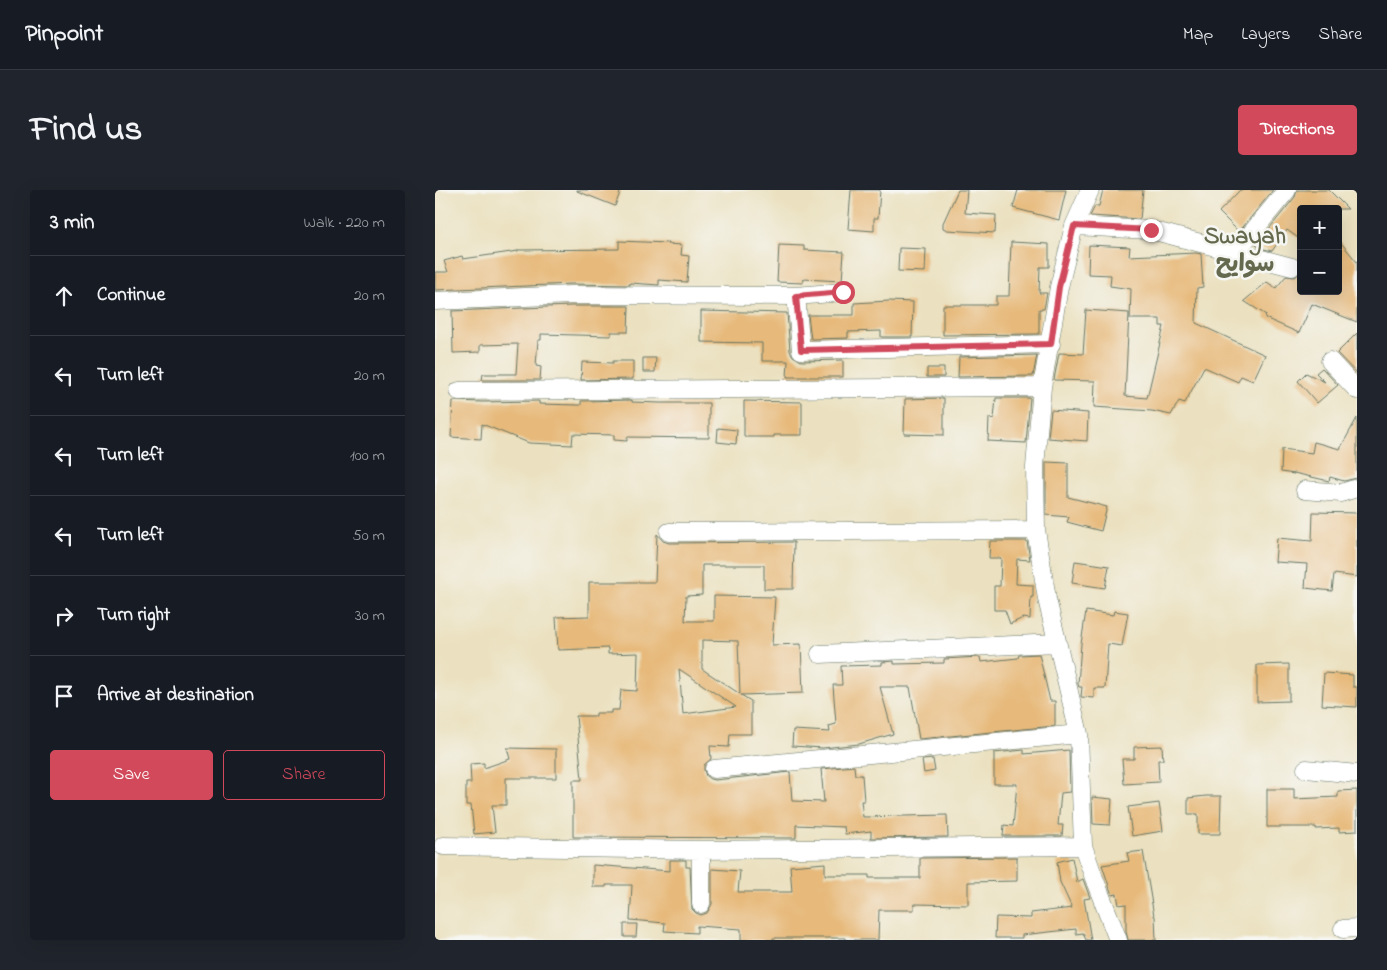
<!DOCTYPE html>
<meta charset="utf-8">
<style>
body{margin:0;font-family:"Indie Flower","Playpen Sans Arabic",sans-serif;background:#20242c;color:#f1f3f6}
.controls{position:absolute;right:15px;top:15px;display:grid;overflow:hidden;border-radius:5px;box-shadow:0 5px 20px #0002}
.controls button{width:45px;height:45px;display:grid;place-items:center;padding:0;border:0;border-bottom:1px solid #363941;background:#171b24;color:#f1f3f6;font:25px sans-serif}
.stop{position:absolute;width:15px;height:15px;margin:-11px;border:4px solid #d1495b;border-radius:50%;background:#fff}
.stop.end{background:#d1495b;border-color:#fff;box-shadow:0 1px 5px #0008}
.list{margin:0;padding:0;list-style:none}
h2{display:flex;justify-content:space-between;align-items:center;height:65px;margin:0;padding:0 20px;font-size:21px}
h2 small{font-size:16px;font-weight:400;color:#9ea1a6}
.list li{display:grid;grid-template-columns:32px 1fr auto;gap:15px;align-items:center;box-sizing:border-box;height:80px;padding:0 20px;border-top:1px solid #363941}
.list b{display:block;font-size:19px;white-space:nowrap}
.list em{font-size:16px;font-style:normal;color:#9ea1a6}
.actions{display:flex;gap:10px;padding:15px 20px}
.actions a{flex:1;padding:11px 0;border:1px solid #d1495b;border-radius:5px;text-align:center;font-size:18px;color:#d1495b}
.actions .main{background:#d1495b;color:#fff}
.icon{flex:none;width:28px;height:28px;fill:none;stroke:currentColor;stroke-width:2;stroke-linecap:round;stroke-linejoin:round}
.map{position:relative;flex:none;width:922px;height:750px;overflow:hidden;border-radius:5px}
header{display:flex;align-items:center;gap:30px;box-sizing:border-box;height:70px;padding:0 25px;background:#171b24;border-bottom:1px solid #363941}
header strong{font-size:24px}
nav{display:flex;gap:28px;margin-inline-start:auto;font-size:18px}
.intro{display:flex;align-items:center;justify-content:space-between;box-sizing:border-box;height:120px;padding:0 30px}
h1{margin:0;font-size:35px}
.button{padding:12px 22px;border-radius:5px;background:#d1495b;color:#fff;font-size:18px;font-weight:700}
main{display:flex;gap:30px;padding:0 30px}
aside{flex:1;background:#171b24;border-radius:5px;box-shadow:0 5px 20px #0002}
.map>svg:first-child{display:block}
</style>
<header>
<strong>Pinpoint</strong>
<nav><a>Map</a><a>Layers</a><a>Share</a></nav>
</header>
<div class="intro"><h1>Find us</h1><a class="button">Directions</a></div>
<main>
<aside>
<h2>3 min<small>Walk · 220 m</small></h2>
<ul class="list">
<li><svg class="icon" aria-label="ahead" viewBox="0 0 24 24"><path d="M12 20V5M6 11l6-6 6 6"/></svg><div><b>Continue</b></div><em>20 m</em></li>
<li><svg class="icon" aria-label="left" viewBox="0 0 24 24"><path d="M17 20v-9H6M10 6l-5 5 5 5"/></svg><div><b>Turn left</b></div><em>20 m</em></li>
<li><svg class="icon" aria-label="left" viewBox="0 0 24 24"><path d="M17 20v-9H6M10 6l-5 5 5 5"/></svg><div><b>Turn left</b></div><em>100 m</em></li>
<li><svg class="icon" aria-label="left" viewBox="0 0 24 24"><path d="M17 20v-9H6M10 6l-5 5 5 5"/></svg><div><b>Turn left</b></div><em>50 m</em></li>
<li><svg class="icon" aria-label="right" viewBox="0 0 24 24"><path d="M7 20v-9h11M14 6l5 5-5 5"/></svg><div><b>Turn right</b></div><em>30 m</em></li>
<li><svg class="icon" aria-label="arrive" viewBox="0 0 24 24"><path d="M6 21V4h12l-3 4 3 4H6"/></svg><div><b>Arrive at destination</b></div></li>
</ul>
<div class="actions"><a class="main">Save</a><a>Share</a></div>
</aside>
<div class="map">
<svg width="922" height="750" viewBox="0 0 922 750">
<rect width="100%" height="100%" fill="#f6f6f2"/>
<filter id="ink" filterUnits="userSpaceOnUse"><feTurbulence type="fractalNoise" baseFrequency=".02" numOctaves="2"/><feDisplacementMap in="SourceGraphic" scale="10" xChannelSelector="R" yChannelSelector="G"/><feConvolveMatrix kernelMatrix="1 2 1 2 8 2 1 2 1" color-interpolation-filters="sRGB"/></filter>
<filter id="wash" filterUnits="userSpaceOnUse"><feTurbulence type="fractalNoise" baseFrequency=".0096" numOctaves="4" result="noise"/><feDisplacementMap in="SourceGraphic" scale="20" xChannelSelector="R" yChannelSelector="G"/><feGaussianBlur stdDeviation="1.12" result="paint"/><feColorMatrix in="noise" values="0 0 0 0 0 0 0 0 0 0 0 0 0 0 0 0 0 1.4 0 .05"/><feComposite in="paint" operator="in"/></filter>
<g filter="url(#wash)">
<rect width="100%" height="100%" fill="#ebe1c0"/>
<g id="blocks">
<path fill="#e7ba7b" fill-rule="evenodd" d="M 142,0 L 186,0 L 180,16 L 142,1 Z
M 416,0 L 445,0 L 443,28 L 439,28 L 439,41 L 413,39 Z
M 523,0 L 532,0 L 530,23 L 561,25 L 560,43 L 512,40 L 508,38 L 508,33 Z
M 583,0 L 631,0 L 624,30 L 578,18 Z
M 668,0 L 708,0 L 705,29 L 655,26 L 660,16 L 664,16 Z
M 805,0 L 838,0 L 804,42 L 784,22 Z
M 862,0 L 894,0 L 913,19 L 866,19 L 866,50 L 852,40 L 837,61 L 825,58 L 821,55 L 860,7 Z
M 903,49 L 922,72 L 922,132 L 877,114 L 864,143 L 830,128 L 831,125 L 809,111 L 832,92 L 841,98 L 851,86 L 860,87 L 866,82 L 866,101 L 903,101 Z
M 184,51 L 233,53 L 232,54 L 247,55 L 246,65 L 254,66 L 252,92 L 224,90 L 224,95 L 195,93 L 195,95 L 136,94 L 0,100 L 0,82 L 13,82 L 9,71 L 27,66 L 28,69 L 83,61 L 83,60 L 184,59 Z
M 576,52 L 614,54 L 614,77 L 605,77 L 604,103 L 612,103 L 609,119 L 604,119 L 604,144 L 508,145 L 508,115 L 561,115 L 561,106 L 574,106 Z
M 344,55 L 369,56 L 369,60 L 409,62 L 407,91 L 368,89 L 368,93 L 342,92 Z
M 654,55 L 695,57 L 694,66 L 761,63 L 766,64 L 768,97 L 762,98 L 761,133 L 830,165 L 818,191 L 806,186 L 803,192 L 769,177 L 750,213 L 744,211 L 736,225 L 717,221 L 659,217 L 660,191 L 619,190 L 624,163 L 648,164 L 651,120 L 694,123 L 690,206 L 712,208 L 729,136 L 725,136 L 725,129 L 695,129 L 696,99 L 675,96 L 676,85 L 653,84 Z
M 464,58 L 491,59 L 490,82 L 463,81 Z
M 454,111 L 478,112 L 477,147 L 446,147 L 446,141 L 413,142 L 413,148 L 376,149 L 373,125 L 419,125 L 419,113 Z
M 136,116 L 194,116 L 193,142 L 176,142 L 176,146 L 106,144 L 106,150 L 103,150 L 101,176 L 106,177 L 105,190 L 47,190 L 48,184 L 81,184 L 83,154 L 45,155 L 45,162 L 18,163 L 17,121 Z
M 266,121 L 352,123 L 355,161 L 358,166 L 366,171 L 408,170 L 408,187 L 352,187 L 353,171 L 327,171 L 327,153 L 266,152 Z
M 922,143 L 922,184 L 902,163 Z
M 602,165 L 598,186 L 523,187 L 524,167 Z
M 208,168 L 221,168 L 220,182 L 208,182 Z
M 178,171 L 198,171 L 198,189 L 146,190 L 147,172 L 178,173 Z
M 492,178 L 509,178 L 509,187 L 492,187 Z
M 887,178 L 903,195 L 882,213 L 863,191 L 871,183 L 890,192 L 881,183 Z
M 509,208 L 509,245 L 469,244 L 470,209 Z
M 561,208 L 595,208 L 591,253 L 553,251 L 554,228 L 559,229 Z
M 197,210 L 197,212 L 225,213 L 274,213 L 274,248 L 192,247 L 192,251 L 179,250 L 179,245 L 138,244 L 137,255 L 94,253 L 47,234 L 46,249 L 16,247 L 18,211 L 47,212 L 104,211 L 104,214 L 143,215 L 146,215 L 146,211 Z
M 309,211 L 367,212 L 367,245 L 339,245 L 339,247 L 309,247 Z
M 616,220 L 653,223 L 652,251 L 613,248 Z
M 922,228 L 922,288 L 909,291 L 895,287 L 894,291 L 859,283 L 859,284 L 846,282 L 847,259 L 877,263 L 879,252 L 905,259 Z
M 283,238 L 302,240 L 301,254 L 282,252 Z
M 611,272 L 633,273 L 633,307 L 672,317 L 666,341 L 632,332 L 634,327 L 611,325 Z
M 878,322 L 922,323 L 922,387 L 899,384 L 897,401 L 870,398 L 872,374 L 840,372 L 842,348 L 877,351 Z
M 222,344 L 228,351 L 234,353 L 359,352 L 358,399 L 329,399 L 329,375 L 267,375 L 267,405 L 251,406 L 250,431 L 279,431 L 279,406 L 340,407 L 337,455 L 366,454 L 368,503 L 306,505 L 316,511 L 316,544 L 295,544 L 294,557 L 275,556 L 276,569 L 269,575 L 269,580 L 271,586 L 275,589 L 280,590 L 355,582 L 357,611 L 389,612 L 386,579 L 419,576 L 420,585 L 427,585 L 429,611 L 426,611 L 428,627 L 512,625 L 513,647 L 436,648 L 436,641 L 410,644 L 409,637 L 361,635 L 361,648 L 138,647 L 138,590 L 147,590 L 141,526 L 161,526 L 161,523 L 176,523 L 176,520 L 184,520 L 186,500 L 202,501 L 203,463 L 173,464 L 173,458 L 123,460 L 121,427 L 154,426 L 154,392 L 220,392 ZM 267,450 L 303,451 L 305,504 L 267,479 ZM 244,479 L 301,517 L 248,524 Z
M 555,351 L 592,351 L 595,370 L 582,369 L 581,394 L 598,395 L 598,407 L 596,407 L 595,429 L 588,428 L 575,434 L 570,420 L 559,420 L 559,396 L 565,396 L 566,368 L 554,368 Z
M 640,371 L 674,376 L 670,398 L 637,393 Z
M 651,421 L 678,425 L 679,421 L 693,423 L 687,456 L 673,454 L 670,498 L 659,498 L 659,508 L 646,507 L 647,497 L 644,497 L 643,494 L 646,454 Z
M 604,464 L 615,511 L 620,511 L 620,536 L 484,549 L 475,497 L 445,497 L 458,544 L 424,554 L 388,558 L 357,556 L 358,540 L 395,542 L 394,536 L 401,534 L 398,495 L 407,495 L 406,476 L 447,475 L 447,472 L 459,471 L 459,474 L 509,473 L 509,469 L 545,467 L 546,472 L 583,468 L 584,465 Z
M 854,474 L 854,511 L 822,512 L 822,475 Z
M 889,483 L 918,485 L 918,497 L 922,497 L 922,517 L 887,515 Z
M 727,556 L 728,570 L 723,570 L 724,592 L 689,594 L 687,569 L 699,569 L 699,557 Z
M 72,558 L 121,559 L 121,588 L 71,588 L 71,615 L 57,615 L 60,642 L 39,644 L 36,615 L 31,615 L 31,593 L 36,593 L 35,574 L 49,573 L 49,578 L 75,569 Z
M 589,560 L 589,564 L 634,560 L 635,602 L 626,603 L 623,635 L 628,635 L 627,646 L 568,646 L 569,635 L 578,636 L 582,594 L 559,594 L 559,563 Z
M 498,569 L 500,581 L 489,583 L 487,570 Z
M 832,599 L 859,599 L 859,609 L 903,607 L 903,601 L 922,600 L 922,641 L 904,642 L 904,638 L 881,639 L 881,637 L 832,637 Z
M 771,606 L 786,606 L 785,644 L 763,644 L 763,624 L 753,624 L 753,608 Z
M 657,607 L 677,609 L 675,635 L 658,634 Z
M 724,613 L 728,641 L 697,646 L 693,617 Z
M 708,661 L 719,726 L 720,726 L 721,750 L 693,750 L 691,741 L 691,714 L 684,715 L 682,704 L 677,705 L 667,675 L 694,671 L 692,663 Z
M 582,667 L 582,691 L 533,692 L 533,715 L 479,714 L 479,720 L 444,720 L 443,750 L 411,750 L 411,748 L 338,748 L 338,750 L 306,750 L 306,739 L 262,736 L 262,743 L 229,741 L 230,733 L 195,730 L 197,695 L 171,695 L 171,697 L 158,697 L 158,675 L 235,681 L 235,670 L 251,670 L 251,677 L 255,677 L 257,719 L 261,723 L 266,725 L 272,723 L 277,714 L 277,679 L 305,681 L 303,702 L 357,702 L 355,676 L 390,673 L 390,685 L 434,685 L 434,688 L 485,688 L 485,668 Z
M 637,668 L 642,692 L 648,689 L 655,708 L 649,709 L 656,750 L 651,750 L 648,743 L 641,744 L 641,739 L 587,745 L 587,748 L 560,748 L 561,727 L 596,728 L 596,723 L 637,718 L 625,692 L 622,672 Z
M 189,734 L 202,734 L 201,747 L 189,747 Z"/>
</g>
</g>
<g filter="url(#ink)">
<use href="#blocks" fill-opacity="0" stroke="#667665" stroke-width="1"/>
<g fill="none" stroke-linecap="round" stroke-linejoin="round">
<defs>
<path id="minor" d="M 655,0 L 639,36 L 624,97 L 607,197 L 600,277 L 601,340 L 612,409 L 644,544 L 648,656 L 659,688 L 683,750
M 639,36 L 716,40 L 857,77
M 800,63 L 852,0
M 361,106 L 366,160 L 616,154
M 0,111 L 136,105 L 361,106 L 408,102
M 895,171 L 922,200
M 24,201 L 607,197
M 870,300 L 906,303 L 922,298
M 234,342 L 601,340
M 385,464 L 621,453
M 279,579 L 644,544
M 871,579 L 922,584
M 8,656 L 266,660 L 648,656
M 266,714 L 266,660
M 908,739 L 922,738"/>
</defs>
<use href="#minor" stroke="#667665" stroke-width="19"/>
<use href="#minor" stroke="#fff" stroke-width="18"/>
</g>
</g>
<g fill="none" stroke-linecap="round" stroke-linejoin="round" filter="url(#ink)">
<path stroke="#d1495b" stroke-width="6" d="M 408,102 L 361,106 L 366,160 L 616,154 L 624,97 L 639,36 L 716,40"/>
</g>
<g text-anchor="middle" stroke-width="5" stroke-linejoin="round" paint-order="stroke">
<g font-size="24" font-weight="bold" fill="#65694d" stroke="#f6f6f2">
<text x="810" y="53">Swayah<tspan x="810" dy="28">سوايح</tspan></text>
</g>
</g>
</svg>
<div class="controls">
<button>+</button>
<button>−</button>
</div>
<div class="stop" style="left:408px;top:102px"></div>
<div class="stop end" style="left:716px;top:40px"></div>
</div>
</main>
